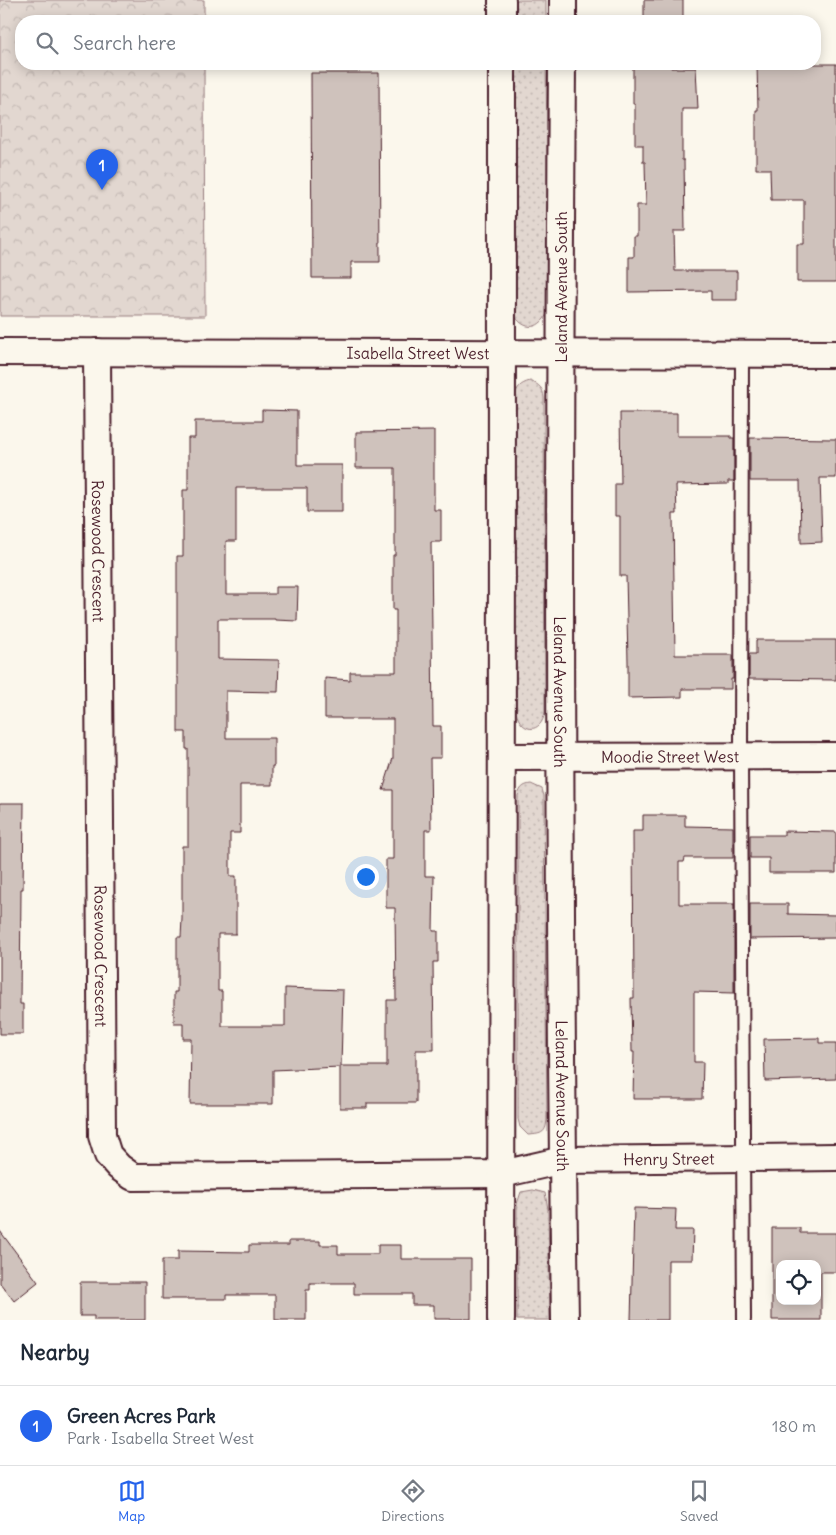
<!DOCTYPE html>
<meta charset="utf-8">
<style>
body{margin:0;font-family:Delius,sans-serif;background:#f2f2f3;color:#1f2937}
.controls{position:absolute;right:15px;bottom:15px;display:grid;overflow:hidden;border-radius:10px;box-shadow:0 2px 12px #0003}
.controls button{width:45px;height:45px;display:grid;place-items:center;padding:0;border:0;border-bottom:1px solid #e0e1e3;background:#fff;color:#1f2937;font:25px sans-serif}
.you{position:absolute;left:365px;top:876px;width:18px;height:18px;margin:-12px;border:4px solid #fff;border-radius:50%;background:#1a73e8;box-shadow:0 0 0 8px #1a73e833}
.badge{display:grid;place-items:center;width:32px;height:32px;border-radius:50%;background:#2563eb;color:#fff;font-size:16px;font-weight:700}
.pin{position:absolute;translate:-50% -41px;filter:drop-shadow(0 1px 2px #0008)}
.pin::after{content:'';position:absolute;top:26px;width:18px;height:15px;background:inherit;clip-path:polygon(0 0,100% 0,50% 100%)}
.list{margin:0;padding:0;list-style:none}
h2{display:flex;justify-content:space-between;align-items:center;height:65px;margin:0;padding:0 20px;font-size:21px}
h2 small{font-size:16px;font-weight:400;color:#747a83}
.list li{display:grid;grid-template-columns:32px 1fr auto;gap:15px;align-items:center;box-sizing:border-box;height:80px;padding:0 20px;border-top:1px solid #e0e1e3}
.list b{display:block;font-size:19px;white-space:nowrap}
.list p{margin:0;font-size:16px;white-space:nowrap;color:#747a83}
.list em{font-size:16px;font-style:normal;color:#747a83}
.icon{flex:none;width:28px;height:28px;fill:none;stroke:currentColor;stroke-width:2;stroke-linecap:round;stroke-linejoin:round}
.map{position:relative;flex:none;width:836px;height:1320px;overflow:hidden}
.search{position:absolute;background:#fff;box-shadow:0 2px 12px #0003;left:15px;right:15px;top:15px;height:55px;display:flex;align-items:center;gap:12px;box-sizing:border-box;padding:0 18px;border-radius:20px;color:#747a83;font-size:19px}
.sheet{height:145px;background:#fff}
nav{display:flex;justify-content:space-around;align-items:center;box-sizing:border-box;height:70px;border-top:1px solid #e0e1e3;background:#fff;font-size:14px;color:#747a83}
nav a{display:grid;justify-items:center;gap:2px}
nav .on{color:#2563eb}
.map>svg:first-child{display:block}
</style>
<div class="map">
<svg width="836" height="1320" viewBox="0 0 836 1320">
<defs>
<pattern id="grass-dots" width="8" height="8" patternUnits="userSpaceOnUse" patternTransform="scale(1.25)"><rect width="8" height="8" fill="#e2d7d0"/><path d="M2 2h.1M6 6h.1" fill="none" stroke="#c3b8b3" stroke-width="1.8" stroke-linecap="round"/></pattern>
<pattern id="forest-crowns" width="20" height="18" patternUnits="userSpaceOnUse" patternTransform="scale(1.25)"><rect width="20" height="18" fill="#e2d7d0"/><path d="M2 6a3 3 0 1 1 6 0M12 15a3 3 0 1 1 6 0" fill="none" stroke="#c3b8b3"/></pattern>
</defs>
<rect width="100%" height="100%" fill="#fbf7ec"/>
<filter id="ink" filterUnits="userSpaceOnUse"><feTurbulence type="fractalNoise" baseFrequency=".02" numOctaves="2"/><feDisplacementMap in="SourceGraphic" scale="10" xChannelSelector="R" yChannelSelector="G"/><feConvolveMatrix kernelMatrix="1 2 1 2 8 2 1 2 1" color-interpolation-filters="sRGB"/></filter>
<g filter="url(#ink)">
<path fill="url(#grass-dots)" stroke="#967b7e" d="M 515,0 L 546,0 L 546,21 L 515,21 Z
M 514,64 L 546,64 L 549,309 C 542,330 524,333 513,313 Z
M 530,381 C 540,385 543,388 544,398 L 545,712 C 541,735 521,733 516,712 L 515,397 C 517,387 520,384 530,381 Z
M 531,784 L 542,789 L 544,796 L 547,1118 C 546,1133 543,1134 528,1135 L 520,1127 L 518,1119 L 518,796 C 520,788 523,785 531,784 Z
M 533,1190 L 545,1193 L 548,1209 L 550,1320 L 517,1320 L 517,1204 L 521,1192 Z"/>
<path fill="url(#forest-crowns)" stroke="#967b7e" d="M 0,0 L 204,0 L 204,21 L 21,21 L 21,64 L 204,64 L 205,316 L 0,316 Z"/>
<path fill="#cfc2bc" stroke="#4a1f2b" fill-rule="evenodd" d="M 644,0 L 683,0 L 683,21 L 644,21 Z
M 633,64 L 671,64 L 671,68 L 696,68 L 698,109 L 682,109 L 682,160 L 684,160 L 685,231 L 674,231 L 675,271 L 737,271 L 737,300 L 711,300 L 711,291 L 629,292 L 629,257 L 634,257 L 634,236 L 637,236 L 637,205 L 646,205 L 645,162 L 643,162 L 643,145 L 635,145 L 635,104 L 633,104 Z
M 757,64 L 836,64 L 836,282 L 797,282 L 797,244 L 804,244 L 804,200 L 771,200 L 770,169 L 756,169 L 756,110 L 758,110 Z
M 311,73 L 379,73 L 380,262 L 351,262 L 351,278 L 312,278 Z
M 262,410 L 297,411 L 297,465 L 342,465 L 342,512 L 307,512 L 307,488 L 236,488 L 236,541 L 226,541 L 226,594 L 275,594 L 275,587 L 298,587 L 297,621 L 275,620 L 275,619 L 218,619 L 218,659 L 279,660 L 278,692 L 226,691 L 226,738 L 274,738 L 274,766 L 272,766 L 272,785 L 240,785 L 240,833 L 230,833 L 230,876 L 236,876 L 236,934 L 218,934 L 218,991 L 222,991 L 222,1026 L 285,1026 L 285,988 L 343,990 L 341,1066 L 387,1066 L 387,1000 L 396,1000 L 395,908 L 386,908 L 386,859 L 393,859 L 393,790 L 383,790 L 393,758 L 393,719 L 341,719 L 341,718 L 325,718 L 325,678 L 350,680 L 350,672 L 396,672 L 396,610 L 393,610 L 393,555 L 395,555 L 395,468 L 356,468 L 356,432 L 434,431 L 434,510 L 441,510 L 441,542 L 431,542 L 433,726 L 441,726 L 441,758 L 430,758 L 431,830 L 425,830 L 425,876 L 434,876 L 433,931 L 438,931 L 438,962 L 433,962 L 434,1050 L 416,1050 L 416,1103 L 367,1103 L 367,1108 L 340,1108 L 340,1067 L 273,1070 L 273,1104 L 190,1104 L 191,1039 L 183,1039 L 183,1023 L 174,1023 L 174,992 L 177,992 L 177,937 L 181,937 L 182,919 L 182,846 L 188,846 L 188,749 L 186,749 L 186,732 L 178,732 L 178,677 L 177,677 L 177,556 L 183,556 L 183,490 L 188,490 L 188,438 L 195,438 L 195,421 L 262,421 Z
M 620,413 L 677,413 L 677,436 L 731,436 L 731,438 L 734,438 L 734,481 L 728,481 L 728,484 L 676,485 L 677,514 L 673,514 L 675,655 L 733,655 L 733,679 L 731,679 L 731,689 L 682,689 L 682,697 L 628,698 L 628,661 L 626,576 L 620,576 L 620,516 L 615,516 L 615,484 L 621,484 Z
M 750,438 L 836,439 L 836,478 L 820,478 L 822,542 L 801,543 L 800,481 L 750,481 Z
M 756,640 L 836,640 L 836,680 L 749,679 L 749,654 L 756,654 Z
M 0,803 L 24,803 L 23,889 L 21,889 L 20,1004 L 23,1004 L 23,1034 L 0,1034 Z
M 643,815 L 685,815 L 685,826 L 733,827 L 733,858 L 685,858 L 684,862 L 679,862 L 679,904 L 734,904 L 734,993 L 694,992 L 694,1062 L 703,1062 L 702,1099 L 633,1099 L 634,1052 L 632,1052 L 631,998 L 634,998 L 633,831 L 643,831 Z
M 784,831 L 836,832 L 836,873 L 769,873 L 769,858 L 750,858 L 750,835 L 784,835 Z
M 750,904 L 788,904 L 788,914 L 836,915 L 836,938 L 750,939 Z
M 819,1038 L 819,1043 L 836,1043 L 836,1079 L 765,1081 L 764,1039 Z
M 634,1208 L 676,1209 L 675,1230 L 693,1230 L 692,1260 L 668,1260 L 668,1320 L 631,1320 Z
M 772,1228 L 800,1228 L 800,1233 L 836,1233 L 836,1272 L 821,1272 L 821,1320 L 772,1320 ZM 780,1264 L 817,1264 L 817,1301 L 780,1301 Z
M 0,1231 L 38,1282 L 14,1301 L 0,1283 Z
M 289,1241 L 320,1241 L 320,1245 L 338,1245 L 338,1254 L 378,1254 L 378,1245 L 401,1245 L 401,1259 L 471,1259 L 471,1319 L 434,1319 L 434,1305 L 412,1305 L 412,1294 L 354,1294 L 354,1283 L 310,1283 L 310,1290 L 306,1290 L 306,1320 L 275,1320 L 275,1295 L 226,1295 L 226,1299 L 162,1299 L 162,1260 L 178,1260 L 178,1251 L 249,1252 L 249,1245 L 289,1245 Z
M 80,1282 L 145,1282 L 145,1320 L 94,1320 L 94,1316 L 80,1316 Z"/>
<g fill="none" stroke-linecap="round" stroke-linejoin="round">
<defs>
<path id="lane" d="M 742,354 L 741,757 L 744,1320"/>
<g id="street">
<path d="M 502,21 L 502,0"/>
<path d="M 563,21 L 563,0"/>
<path id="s1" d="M 562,64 C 559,482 559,901 565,1320"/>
<path id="s2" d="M 0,352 L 836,354"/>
<path id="s3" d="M 97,352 L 102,1136 L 108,1155 L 119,1167 L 133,1177 L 502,1174 L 563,1160 L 836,1157"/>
<path id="s4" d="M 502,757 L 836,756"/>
<path d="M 501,1320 C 504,901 500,483 502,64"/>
</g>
</defs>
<use href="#lane" stroke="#4a1f2b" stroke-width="16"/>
<use href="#street" stroke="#4a1f2b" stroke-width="30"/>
<use href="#lane" stroke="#fbf7ec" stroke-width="12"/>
<use href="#street" stroke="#fbf7ec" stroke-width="26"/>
</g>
</g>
<g text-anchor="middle" stroke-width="4" stroke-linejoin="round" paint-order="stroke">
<g font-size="16" fill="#4a1f2b" stroke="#fbf7ec">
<text transform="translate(561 287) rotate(-90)" y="6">Leland Avenue South</text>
<text dy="6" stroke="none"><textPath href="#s2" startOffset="418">Isabella Street West</textPath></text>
<text dy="6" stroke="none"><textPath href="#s3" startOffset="199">Rosewood Crescent</textPath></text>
<text dy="6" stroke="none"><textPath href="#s1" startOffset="628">Leland Avenue South</textPath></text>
<text dy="6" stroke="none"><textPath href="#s4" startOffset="168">Moodie Street West</textPath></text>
<text dy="6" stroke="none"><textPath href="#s3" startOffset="604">Rosewood Crescent</textPath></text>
<text dy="6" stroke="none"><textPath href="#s1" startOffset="1032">Leland Avenue South</textPath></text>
<text dy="6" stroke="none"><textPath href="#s3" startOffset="1375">Henry Street</textPath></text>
</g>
</g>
</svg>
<div class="controls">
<button><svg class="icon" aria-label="locate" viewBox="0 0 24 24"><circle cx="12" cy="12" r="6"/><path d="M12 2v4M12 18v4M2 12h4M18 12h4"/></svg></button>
</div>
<div class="you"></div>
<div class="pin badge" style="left:102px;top:190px">1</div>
<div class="search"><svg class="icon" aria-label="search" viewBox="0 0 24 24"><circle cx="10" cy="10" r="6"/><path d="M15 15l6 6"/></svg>Search here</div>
</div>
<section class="sheet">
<h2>Nearby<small></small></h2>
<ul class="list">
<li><span class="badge">1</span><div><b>Green Acres Park</b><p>Park · Isabella Street West</p></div><em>180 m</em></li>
</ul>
</section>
<nav>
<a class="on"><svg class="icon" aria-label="map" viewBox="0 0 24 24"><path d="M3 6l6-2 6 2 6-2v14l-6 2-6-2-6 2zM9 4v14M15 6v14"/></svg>Map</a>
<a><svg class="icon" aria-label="directions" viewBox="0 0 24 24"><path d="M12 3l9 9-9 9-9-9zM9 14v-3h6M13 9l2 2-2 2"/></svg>Directions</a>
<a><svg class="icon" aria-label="saved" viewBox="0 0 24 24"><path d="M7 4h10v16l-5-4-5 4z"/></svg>Saved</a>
</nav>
